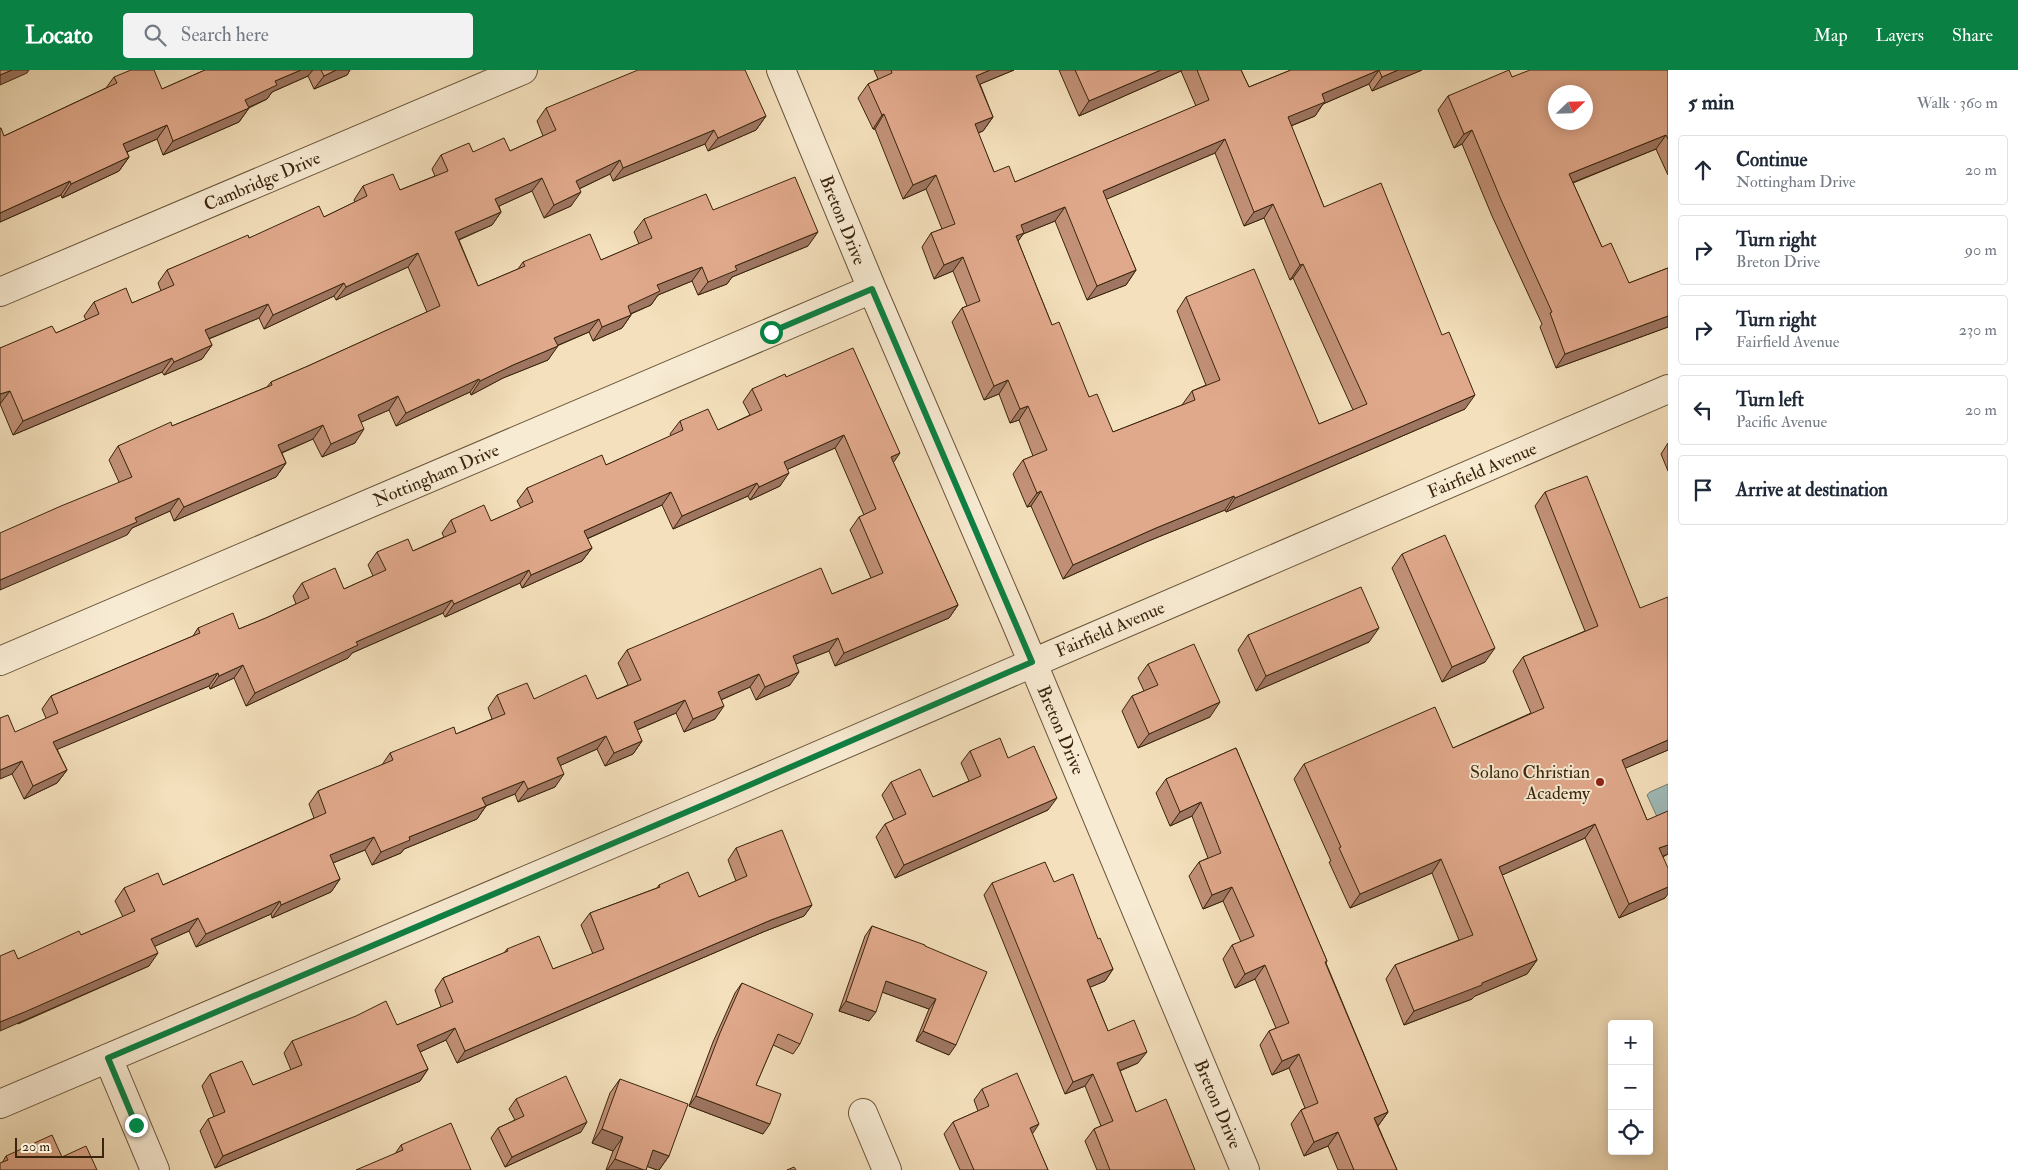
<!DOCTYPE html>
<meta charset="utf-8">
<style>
body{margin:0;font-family:"IM FELL Double Pica",serif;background:#f2f2f3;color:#1f2937}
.controls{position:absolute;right:15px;bottom:15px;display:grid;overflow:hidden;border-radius:5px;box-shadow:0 2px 12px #0003}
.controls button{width:45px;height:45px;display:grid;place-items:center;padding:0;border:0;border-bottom:1px solid #e0e1e3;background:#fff;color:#1f2937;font:25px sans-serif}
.compass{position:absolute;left:1548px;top:15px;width:45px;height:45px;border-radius:50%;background:#fff;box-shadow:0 2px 12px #0003;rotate:67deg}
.scale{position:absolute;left:15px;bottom:12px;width:89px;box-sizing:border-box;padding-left:5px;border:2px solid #3a250c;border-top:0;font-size:14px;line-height:18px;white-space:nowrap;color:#3a250c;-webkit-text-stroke:4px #f8ebd3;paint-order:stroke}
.stop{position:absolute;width:15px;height:15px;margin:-11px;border:4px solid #0b8043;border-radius:50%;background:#fff}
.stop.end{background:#0b8043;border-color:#fff;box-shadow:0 1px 5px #0008}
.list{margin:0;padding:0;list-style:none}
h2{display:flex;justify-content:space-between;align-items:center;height:65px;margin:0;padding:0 20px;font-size:21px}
h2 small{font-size:16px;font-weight:400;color:#747a83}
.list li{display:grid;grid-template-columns:32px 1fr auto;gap:15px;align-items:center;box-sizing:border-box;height:70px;margin:0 10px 10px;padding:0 10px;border:1px solid #e0e1e3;border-radius:5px}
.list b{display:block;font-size:19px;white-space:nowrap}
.list p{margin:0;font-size:16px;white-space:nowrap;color:#747a83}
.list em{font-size:16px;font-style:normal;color:#747a83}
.icon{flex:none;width:28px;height:28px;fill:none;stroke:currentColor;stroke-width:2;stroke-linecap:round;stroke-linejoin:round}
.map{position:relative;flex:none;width:1668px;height:1100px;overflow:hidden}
header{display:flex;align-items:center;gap:30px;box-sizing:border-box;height:70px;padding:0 25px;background:#0b8043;color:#fff}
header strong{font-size:24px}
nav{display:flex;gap:28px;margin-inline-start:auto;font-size:18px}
.search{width:350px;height:45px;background:#f2f2f3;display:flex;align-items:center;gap:12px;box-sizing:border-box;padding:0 18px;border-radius:5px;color:#747a83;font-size:19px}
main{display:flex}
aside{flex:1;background:#fff}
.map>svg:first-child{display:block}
</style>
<header>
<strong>Locato</strong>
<div class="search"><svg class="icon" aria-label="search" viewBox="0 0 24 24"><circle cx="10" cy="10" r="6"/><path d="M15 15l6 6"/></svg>Search here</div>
<nav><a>Map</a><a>Layers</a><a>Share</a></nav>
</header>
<main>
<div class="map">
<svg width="1668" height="1100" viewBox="0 0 1668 1100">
<rect width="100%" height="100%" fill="#f4e0bc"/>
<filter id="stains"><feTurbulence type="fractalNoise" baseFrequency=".004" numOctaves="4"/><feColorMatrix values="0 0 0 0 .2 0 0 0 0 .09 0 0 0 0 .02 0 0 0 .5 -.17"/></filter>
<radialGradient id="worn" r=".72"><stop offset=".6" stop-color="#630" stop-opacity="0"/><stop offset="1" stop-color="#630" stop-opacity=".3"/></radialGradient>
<path fill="#9fbbb9" stroke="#777f74" d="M 1668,714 L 1668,747 L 1658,749 L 1647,725 L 1650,722 Z"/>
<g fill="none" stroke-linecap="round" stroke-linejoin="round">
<defs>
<path id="minor" d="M 781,0 L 872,219 L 1016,553 L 1245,1100
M 0,222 L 523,0
M 0,591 L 872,219
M 108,988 L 155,1100
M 0,1034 L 722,727 L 1668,319
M 863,1043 L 887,1100"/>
</defs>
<use href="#minor" stroke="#685438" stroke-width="30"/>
<use href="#minor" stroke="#f8ebd3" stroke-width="28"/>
</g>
<path fill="#c29178" stroke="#3a250c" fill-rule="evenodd" d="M 205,0 L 350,0 L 347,5 L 314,19 L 308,6 L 272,22 L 267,29 L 249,38 L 239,52 L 163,85 L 157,69 L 127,82 L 129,87 L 119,101 L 62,128 L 61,125 L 0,152 L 4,66 L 106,18 L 114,7 L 162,19 Z
M 874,0 L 1014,0 L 980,14 L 993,47 L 983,61 L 978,63 L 994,102 L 1015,112 L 1196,36 L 1181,1 L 1079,46 L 1059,0 L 1241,0 L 1249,17 L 1291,0 L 1422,0 L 1372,21 L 1369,14 L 1323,34 L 1315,46 L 1291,56 L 1324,137 L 1465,339 L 1226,442 L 1225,440 L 1146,472 L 1063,509 L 1031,436 L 1027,437 L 1013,404 L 1023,390 L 1033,386 L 1019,350 L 1010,353 L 999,324 L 984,330 L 952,252 L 962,238 L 967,236 L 953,201 L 934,209 L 922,177 L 931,163 L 942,159 L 926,119 L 903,129 L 875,59 L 873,59 L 858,28 L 868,14 L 878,9 ZM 1215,83 L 1244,156 L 1264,148 L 1290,210 L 1293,208 L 1353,340 L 1319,354 L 1186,227 L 1177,241 L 1206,315 L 1192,321 L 1182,335 L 1113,362 L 1089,327 L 1052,255 L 1018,171 L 1023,164 L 1055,151 L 1087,230 L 1126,215 L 1136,200 L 1106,129 Z
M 1668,0 L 1668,105 L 1656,79 L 1573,113 L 1602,177 L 1629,213 L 1668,198 L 1668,257 L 1556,298 L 1540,257 L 1542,254 L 1492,146 L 1462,74 L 1454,78 L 1438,40 L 1448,26 L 1512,7 Z
M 546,38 L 766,46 L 756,60 L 708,81 L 705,74 L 613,111 L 610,104 L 579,119 L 571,136 L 544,148 L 532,121 L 499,136 L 501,142 L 492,155 L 459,170 L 478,216 L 518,199 L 523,192 L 601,190 L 639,174 L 634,162 L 644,149 L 713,140 L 808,176 L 732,207 L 727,214 L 698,225 L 692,211 L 658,225 L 651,235 L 631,244 L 631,245 L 622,258 L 593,271 L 589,262 L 557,276 L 548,290 L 503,308 L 471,325 L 470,322 L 396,356 L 389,340 L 361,352 L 355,373 L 322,387 L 313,369 L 282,383 L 286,393 L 276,407 L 174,451 L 170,441 L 132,458 L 127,465 L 119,412 L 109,390 L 118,376 L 172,356 L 267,317 L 271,312 L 308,296 L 427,242 L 408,197 L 336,230 L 334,226 L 264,259 L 259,248 L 209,269 L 212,275 L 202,289 L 164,305 L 162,302 L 13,365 L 0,334 L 0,278 L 56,263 L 86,250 L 84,246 L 94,232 L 132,233 L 161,221 L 158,213 L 167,200 L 249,168 L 324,147 L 355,132 L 354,130 L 363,116 L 400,120 L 435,106 L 432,99 L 441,85 L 473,82 L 510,81 L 543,66 L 537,51 Z
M 786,307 L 893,392 L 958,535 L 949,548 L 835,596 L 829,581 L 796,594 L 790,615 L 756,630 L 750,617 L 721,630 L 715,649 L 684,662 L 676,643 L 637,660 L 642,671 L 633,684 L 605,696 L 597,679 L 561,695 L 555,717 L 518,732 L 515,724 L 486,736 L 477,749 L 404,779 L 401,783 L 372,795 L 365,780 L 333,793 L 340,809 L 331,822 L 272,848 L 271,844 L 196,877 L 189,861 L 155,876 L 149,896 L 18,954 L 18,889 L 81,865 L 123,847 L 115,831 L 124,818 L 163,815 L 314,748 L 309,734 L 318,721 L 382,695 L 390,683 L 456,664 L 492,649 L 488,638 L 497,625 L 534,629 L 597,629 L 628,615 L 618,593 L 627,580 L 832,524 L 871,508 L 850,460 L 859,447 L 864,445 L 835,378 L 788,399 L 780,416 L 750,430 L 748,426 L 673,459 L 662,435 L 587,469 L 592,478 L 582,491 L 522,518 L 520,513 L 445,547 L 443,543 L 352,583 L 348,588 L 246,636 L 234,608 L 210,619 L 209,616 L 57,679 L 67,700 L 57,713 L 24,729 L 12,704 L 46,648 L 42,639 L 51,626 L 193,566 L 198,558 L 239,559 L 266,548 L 296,534 L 293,526 L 302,513 L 344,519 L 373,506 L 368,495 L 377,482 L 413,481 L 444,467 L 442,463 L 451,450 L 491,451 L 521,438 L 517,431 L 527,418 L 606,395 L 671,366 L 670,364 L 680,351 L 718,360 L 750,345 L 743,332 L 752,319 Z
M 1668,373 L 1668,401 L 1661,384 Z
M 1545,422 L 1668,680 L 1625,698 L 1647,750 L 1668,784 L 1663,787 L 1665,828 L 1619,848 L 1585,768 L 1502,805 L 1537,890 L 1527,904 L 1475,926 L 1472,929 L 1404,955 L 1386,909 L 1395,895 L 1459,870 L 1432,803 L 1350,838 L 1329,792 L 1331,791 L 1294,709 L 1304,694 L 1453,678 L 1531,643 L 1513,601 L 1523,587 L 1585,561 L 1535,436 Z
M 1402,484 L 1485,592 L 1442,612 L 1392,498 Z
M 1248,565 L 1369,572 L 1256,621 L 1238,580 Z
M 1148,594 L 1210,647 L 1138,678 L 1122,641 L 1132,626 L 1144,621 L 1138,608 Z
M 1236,678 L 1327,891 L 1326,893 L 1388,1042 L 1378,1056 L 1397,1100 L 1338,1100 L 1328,1076 L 1304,1086 L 1291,1054 L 1301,1040 L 1305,1038 L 1289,998 L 1272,1005 L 1260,975 L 1269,961 L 1276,958 L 1255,909 L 1235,918 L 1223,889 L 1232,875 L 1241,872 L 1223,831 L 1203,839 L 1189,806 L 1199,792 L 1208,788 L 1192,746 L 1170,756 L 1156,723 L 1166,709 Z
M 970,681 L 1008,688 L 1048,740 L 895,808 L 876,767 L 885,754 L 894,750 L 882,725 L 891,712 L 933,727 L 969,711 L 961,693 Z
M 736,778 L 812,835 L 804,846 L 763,862 L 457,993 L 446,970 L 420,982 L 428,999 L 420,1011 L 215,1098 L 200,1061 L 208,1049 L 214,1047 L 202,1016 L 210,1004 L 253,1015 L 291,1000 L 284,983 L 292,971 L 397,955 L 441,937 L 435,920 L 443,908 L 504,883 L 507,879 L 553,899 L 593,884 L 581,855 L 590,843 L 657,818 L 659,815 L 699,827 L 736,811 L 728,790 Z
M 1054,812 L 1098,869 L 1113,899 L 1105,911 L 1090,917 L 1108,961 L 1138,993 L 1120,1001 L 1136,1042 L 1195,1100 L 1097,1100 L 1085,1071 L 1094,1059 L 1101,1056 L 1085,1016 L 1065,1024 L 984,825 L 992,813 Z
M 872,856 L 925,876 L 949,985 L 916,971 L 929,939 L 882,922 L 869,951 L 839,941 L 865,866 Z
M 742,913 L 800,974 L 793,984 L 773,975 L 756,1015 L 763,1064 L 689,1036 L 713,972 L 735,923 Z
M 620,1009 L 669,1086 L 659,1100 L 657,1100 L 647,1096 L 646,1100 L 606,1100 L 613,1081 L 592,1073 L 610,1023 Z
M 982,1019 L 1032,1064 L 1048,1100 L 960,1100 L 944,1064 L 953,1052 L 978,1041 L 974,1030 Z
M 516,1029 L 581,1062 L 505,1097 L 491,1068 L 498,1058 L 515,1050 L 509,1039 Z
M 401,1075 L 471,1100 L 395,1084 Z
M 6,1086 L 62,1087 L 2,1093 Z"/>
<path fill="#9e7662" stroke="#3a250c" d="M 12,0 L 29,0 L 27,3 L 0,15 L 0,5 Z
M 301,0 L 313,0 L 308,6 L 272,22 L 267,29 L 236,43 L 245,30 L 275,11 Z
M 336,0 L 350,0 L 347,5 L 314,19 L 324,6 Z
M 990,0 L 1014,0 L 966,20 L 976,6 Z
M 1161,0 L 1182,0 L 1181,1 L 1079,46 L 1089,31 Z
M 1379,0 L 1369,14 L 1323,34 L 1315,46 L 1278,61 L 1288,47 L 1322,24 Z
M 1398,0 L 1422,0 L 1372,21 L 1382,7 Z
M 249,38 L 239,52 L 163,85 L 173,71 Z
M 884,44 L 875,59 L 873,59 L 882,45 Z
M 766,46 L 756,60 L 708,81 L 718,68 Z
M 993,47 L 983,61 L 965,68 L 975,54 Z
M 167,55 L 157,69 L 113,88 L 123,74 Z
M 714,60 L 705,74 L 613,111 L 623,98 Z
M 1472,60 L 1462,74 L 1454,78 L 1464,64 Z
M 1666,65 L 1656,79 L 1559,118 L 1569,104 Z
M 1225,69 L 1215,83 L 1093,135 L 1103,121 Z
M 129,87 L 119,101 L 62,128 L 71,114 Z
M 620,90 L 610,104 L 566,125 L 576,111 Z
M 936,105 L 926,119 L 903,129 L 913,115 Z
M 542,108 L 532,121 L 486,142 L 495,129 Z
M 70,111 L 61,125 L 0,152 L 0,143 Z
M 581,122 L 571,136 L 544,148 L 554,135 Z
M 1273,134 L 1264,148 L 1244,156 L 1254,142 Z
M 1065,137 L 1055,151 L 1023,164 L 1014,177 L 1006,180 L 1021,155 Z
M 501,142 L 492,155 L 446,175 L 455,162 Z
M 818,162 L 808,176 L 732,207 L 727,214 L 698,225 L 708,212 L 735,196 Z
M 418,183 L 408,197 L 336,230 L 346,217 Z
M 963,187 L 953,201 L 934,209 L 944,195 Z
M 1303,194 L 1293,208 L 1290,210 L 1300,195 Z
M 702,197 L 692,211 L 658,225 L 651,235 L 618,249 L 628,236 L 657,215 Z
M 1136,200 L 1126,215 L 1087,230 L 1097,216 Z
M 344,213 L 334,226 L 264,259 L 273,245 Z
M 268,234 L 259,248 L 196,274 L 205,260 Z
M 631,245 L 622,258 L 593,271 L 602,257 Z
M 1668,246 L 1668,257 L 1556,298 L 1565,284 Z
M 599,249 L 589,262 L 544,281 L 554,268 Z
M 212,275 L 202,289 L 164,305 L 174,292 Z
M 558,276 L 548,290 L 503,308 L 471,325 L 480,311 L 513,295 Z
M 172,288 L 162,302 L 13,365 L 23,351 Z
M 479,309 L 470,322 L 396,356 L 406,343 Z
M 1008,310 L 999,324 L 984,330 L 994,316 Z
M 10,321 L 0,334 L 0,324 Z
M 1475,325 L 1465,339 L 1226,442 L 1235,428 Z
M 398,326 L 389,340 L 348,358 L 358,345 Z
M 1028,336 L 1019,350 L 1010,353 L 1020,339 Z
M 323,355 L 313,369 L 269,388 L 278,375 Z
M 364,359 L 355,373 L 322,387 L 331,374 Z
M 844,365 L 835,378 L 775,405 L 784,392 Z
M 900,383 L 891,396 L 891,387 Z
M 286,393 L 276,407 L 174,451 L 184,437 Z
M 789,403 L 780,416 L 750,430 L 759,417 Z
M 757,413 L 748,426 L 673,459 L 682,446 Z
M 1041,421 L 1031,436 L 1027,437 L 1037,423 Z
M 671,422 L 662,435 L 575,474 L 584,461 Z
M 1234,426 L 1225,440 L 1146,472 L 1063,509 L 1073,495 L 1156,458 Z
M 179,428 L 170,441 L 132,458 L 127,465 L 0,520 L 0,510 Z
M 592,478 L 582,491 L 522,518 L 531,505 Z
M 529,500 L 520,513 L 445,547 L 454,534 Z
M 452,530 L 443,543 L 352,583 L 348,588 L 246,636 L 255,623 L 356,572 Z
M 958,535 L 949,548 L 835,596 L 844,583 Z
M 1379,558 L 1369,572 L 1256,621 L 1266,606 Z
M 838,568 L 829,581 L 783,599 L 793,586 Z
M 1495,578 L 1485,592 L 1442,612 L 1452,597 Z
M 243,595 L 234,608 L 210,619 L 219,606 Z
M 799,602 L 790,615 L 756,630 L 765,617 Z
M 218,603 L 209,616 L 44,685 L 53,672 Z
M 759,604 L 750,617 L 709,635 L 718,622 Z
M 685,630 L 676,643 L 625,665 L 634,652 Z
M 1220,632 L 1210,647 L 1138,678 L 1149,664 Z
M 724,636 L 715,649 L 684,662 L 693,649 Z
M 606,666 L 597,679 L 548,701 L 557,688 Z
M 1668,670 L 1668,680 L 1612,704 L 1622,690 Z
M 642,671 L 633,684 L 605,696 L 614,683 Z
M 22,691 L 12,704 L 0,709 L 0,700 Z
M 67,700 L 57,713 L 24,729 L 33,716 Z
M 564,704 L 555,717 L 518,732 L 528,719 Z
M 524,711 L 515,724 L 473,741 L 482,728 Z
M 1057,728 L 1048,740 L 895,808 L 904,795 Z
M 1201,732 L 1192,746 L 1170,756 L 1180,742 Z
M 486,736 L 477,749 L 404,779 L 401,783 L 372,795 L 381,782 L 409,767 Z
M 1595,754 L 1585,768 L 1489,811 L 1499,797 Z
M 374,767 L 365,780 L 320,798 L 330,785 Z
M 1668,775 L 1668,784 L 1649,792 L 1659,778 Z
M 1441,789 L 1432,803 L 1350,838 L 1360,824 Z
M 340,809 L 331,822 L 272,848 L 281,835 Z
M 1232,817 L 1223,831 L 1203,839 L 1212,825 Z
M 1668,817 L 1668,824 L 1665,828 L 1619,848 L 1629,834 Z
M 280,831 L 271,844 L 196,877 L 206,864 Z
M 812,835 L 804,846 L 763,862 L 457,993 L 465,981 L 771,850 Z
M 198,848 L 189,861 L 142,882 L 151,869 Z
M 158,883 L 149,896 L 0,961 L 0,952 Z
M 1537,890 L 1527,904 L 1475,926 L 1472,929 L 1404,955 L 1414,941 Z
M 1265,895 L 1255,909 L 1235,918 L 1245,904 Z
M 1113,899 L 1105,911 L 1079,922 L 1087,910 Z
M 886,911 L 936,929 L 929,939 L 879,921 Z
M 846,931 L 876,942 L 869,951 L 839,941 Z
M 455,958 L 446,970 L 409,987 L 417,975 Z
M 923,961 L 956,975 L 949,985 L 916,971 Z
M 1147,982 L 1138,993 L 1109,1005 L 1117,993 Z
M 1299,984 L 1289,998 L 1272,1005 L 1282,991 Z
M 428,999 L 420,1011 L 215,1098 L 223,1086 Z
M 1093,1004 L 1085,1016 L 1065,1024 L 1073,1012 Z
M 696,1026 L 770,1054 L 763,1064 L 689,1036 Z
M 1388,1042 L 1378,1056 L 1374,1048 Z
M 587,1052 L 581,1062 L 505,1097 L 512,1087 Z
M 1039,1054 L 1031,1066 L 1030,1058 Z
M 602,1059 L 623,1067 L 613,1081 L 592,1073 Z
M 1338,1062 L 1328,1076 L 1304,1086 L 1314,1072 Z
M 653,1080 L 669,1086 L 659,1100 L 657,1100 L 643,1095 Z
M 615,1089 L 644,1100 L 607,1100 Z"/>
<path fill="#e1a98c" stroke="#3a250c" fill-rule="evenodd" d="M 0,0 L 12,0 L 0,5 Z
M 131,0 L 154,0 L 162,19 L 205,0 L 301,0 L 275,11 L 277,15 L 245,30 L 249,38 L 173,71 L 167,55 L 123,74 L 129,87 L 71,114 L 70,111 L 0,143 L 0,58 L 1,58 L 4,66 L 117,13 L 114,7 Z
M 321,0 L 336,0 L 324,6 Z
M 638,0 L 745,0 L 766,46 L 718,68 L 714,60 L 623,98 L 620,90 L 576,111 L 581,122 L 554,135 L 542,108 L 495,129 L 501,142 L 455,162 L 478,216 L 525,196 L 523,192 L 590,164 L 601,190 L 652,168 L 644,149 L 706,124 L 713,140 L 795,107 L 818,162 L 735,196 L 737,200 L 708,212 L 702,197 L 657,215 L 660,221 L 628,236 L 631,245 L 602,257 L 599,249 L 554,268 L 558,276 L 513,295 L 480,311 L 479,309 L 406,343 L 398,326 L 358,345 L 364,359 L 331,374 L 323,355 L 278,375 L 286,393 L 184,437 L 179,428 L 135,448 L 137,452 L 0,510 L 0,463 L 61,436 L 132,407 L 118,376 L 171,352 L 172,356 L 272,315 L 271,312 L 308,296 L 440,236 L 418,183 L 346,217 L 344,213 L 273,245 L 268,234 L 205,260 L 212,275 L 174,292 L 172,288 L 23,351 L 10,321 L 0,324 L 0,278 L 52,256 L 56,263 L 99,244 L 94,232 L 126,218 L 132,233 L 174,215 L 167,200 L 248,165 L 249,168 L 319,136 L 324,147 L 367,126 L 363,116 L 393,104 L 400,120 L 448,101 L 441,85 L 469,73 L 473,82 L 504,68 L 510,81 L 556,60 L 546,38 Z
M 891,0 L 990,0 L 976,6 L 993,47 L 975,54 L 994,102 L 1009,96 L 1015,112 L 1209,30 L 1197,0 L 1241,0 L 1249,17 L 1291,0 L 1379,0 L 1322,24 L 1325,32 L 1288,47 L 1324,137 L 1381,113 L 1442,265 L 1449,262 L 1475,325 L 1235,428 L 1234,426 L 1156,458 L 1073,495 L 1041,421 L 1037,423 L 1023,390 L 1047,380 L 1028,336 L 1020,339 L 1008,310 L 994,316 L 962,238 L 980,231 L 963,187 L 944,195 L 931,163 L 955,154 L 936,105 L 913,115 L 884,44 L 882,45 L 868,14 L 892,3 ZM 1225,69 L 1254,142 L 1273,134 L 1300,195 L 1303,194 L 1367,334 L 1319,354 L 1254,199 L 1186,227 L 1220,310 L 1192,321 L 1195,330 L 1113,362 L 1097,324 L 1089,327 L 1059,252 L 1052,255 L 1016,166 L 1024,163 L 1021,155 L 1065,137 L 1097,216 L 1136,200 L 1103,121 Z
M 1075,0 L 1161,0 L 1089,31 Z
M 1379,0 L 1398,0 L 1382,7 Z
M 1509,0 L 1512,7 L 1530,0 L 1668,0 L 1668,69 L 1666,65 L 1569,104 L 1602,177 L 1611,173 L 1629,213 L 1668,198 L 1668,246 L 1565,284 L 1550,243 L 1552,242 L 1502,132 L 1472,60 L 1464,64 L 1448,26 ZM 1556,22 L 1586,22 L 1586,52 L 1556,52 Z
M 853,278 L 900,383 L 891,387 L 958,535 L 844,583 L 838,568 L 793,586 L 799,602 L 765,617 L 759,604 L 718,622 L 724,636 L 693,649 L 685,630 L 634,652 L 642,671 L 614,683 L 606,666 L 557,688 L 564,704 L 528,719 L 524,711 L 482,728 L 486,736 L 409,767 L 410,770 L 381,782 L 374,767 L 330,785 L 340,809 L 281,835 L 280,831 L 206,864 L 198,848 L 151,869 L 158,883 L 27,941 L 0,952 L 0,886 L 14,880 L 18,889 L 79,861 L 81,865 L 135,841 L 124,818 L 158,803 L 163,815 L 326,743 L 318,721 L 393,690 L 390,683 L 454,657 L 456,664 L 505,644 L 497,625 L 527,613 L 534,629 L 586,605 L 597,629 L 641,610 L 627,580 L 821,498 L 832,524 L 883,503 L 859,447 L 876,439 L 844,365 L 784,392 L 789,403 L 759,417 L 757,413 L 682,446 L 671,422 L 584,461 L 592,478 L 531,505 L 529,500 L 454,534 L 452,530 L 356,572 L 358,575 L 255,623 L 243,595 L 219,606 L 218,603 L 53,672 L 67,700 L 33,716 L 22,691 L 0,700 L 0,648 L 8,645 L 15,662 L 58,643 L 51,626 L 200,563 L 198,558 L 233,543 L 239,559 L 266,548 L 309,528 L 302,513 L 335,498 L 344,519 L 386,500 L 377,482 L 408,469 L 413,481 L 456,462 L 451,450 L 484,435 L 491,451 L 533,432 L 527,418 L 602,385 L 606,395 L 683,360 L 680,351 L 708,339 L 718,360 L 762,340 L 752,319 L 785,304 L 786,307 Z
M 1587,406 L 1640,538 L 1668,527 L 1668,670 L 1622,690 L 1647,750 L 1668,741 L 1668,775 L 1659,778 L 1668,798 L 1668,817 L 1629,834 L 1595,754 L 1499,797 L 1537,890 L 1482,913 L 1482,915 L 1414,941 L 1395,895 L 1473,865 L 1441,789 L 1360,824 L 1339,778 L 1341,777 L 1304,694 L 1435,637 L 1453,678 L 1544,638 L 1523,587 L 1598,556 L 1545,422 Z
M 1445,465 L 1495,578 L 1452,597 L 1402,484 Z
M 1361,517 L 1379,558 L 1266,606 L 1248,565 Z
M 1194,574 L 1220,632 L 1149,664 L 1132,626 L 1158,615 L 1148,594 Z
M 1000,668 L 1008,688 L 1034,676 L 1057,728 L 904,795 L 885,754 L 906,744 L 891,712 L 920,699 L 933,727 L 981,706 L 970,681 Z
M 1236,678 L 1327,891 L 1325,892 L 1388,1042 L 1374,1048 L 1397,1100 L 1354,1100 L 1338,1062 L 1314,1072 L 1301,1040 L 1318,1033 L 1299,984 L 1282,991 L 1269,961 L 1289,953 L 1265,895 L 1245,904 L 1232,875 L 1254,866 L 1232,817 L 1212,825 L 1199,792 L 1221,783 L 1201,732 L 1180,742 L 1166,709 Z
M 782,760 L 812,835 L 771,850 L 465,981 L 455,958 L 417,975 L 428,999 L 223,1086 L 208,1049 L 225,1042 L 210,1004 L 242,991 L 253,1015 L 302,995 L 292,971 L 356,946 L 386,931 L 397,955 L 453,932 L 443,908 L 508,881 L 507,879 L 539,866 L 553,899 L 604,879 L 590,843 L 660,817 L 659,815 L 688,802 L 699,827 L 747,806 L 736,778 Z
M 1045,792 L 1054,812 L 1073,804 L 1098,869 L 1100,868 L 1113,899 L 1087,910 L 1108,961 L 1134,950 L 1147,982 L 1117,993 L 1136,1042 L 1166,1029 L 1195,1100 L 1110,1100 L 1094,1059 L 1113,1051 L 1093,1004 L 1073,1012 L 992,813 Z
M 872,856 L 925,875 L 925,876 L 987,902 L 956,975 L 923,961 L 936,929 L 886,911 L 876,942 L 846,931 Z
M 742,913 L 813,944 L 800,974 L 778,964 L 756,1015 L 781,1024 L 770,1054 L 696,1026 L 720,963 Z
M 1017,1003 L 1039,1054 L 1030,1058 L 1048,1100 L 974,1100 L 953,1052 L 989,1036 L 982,1019 Z
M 566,1006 L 587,1052 L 512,1087 L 498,1058 L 524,1046 L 516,1029 Z
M 620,1009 L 688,1034 L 669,1086 L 653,1080 L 646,1100 L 644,1100 L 615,1089 L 623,1067 L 602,1059 Z
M 451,1053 L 471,1100 L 356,1100 L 403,1080 L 401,1075 Z
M 52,1065 L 62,1087 L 86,1076 L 97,1100 L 0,1100 L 0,1093 L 8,1090 L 6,1086 Z
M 794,1097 L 796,1100 L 787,1100 Z"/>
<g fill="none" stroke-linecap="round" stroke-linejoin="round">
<path stroke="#0b8043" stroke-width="6" d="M 136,1055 L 108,988 L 722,727 L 1032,592 L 872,219 L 771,262"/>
</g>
<circle fill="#8f2418" stroke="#f8ebd3" stroke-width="2" cx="1600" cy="712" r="5"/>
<g text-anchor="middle" stroke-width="4" stroke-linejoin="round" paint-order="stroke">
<g font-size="18" fill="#3a250c" stroke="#f8ebd3">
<text transform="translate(262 111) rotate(-23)" y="6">Cambridge Drive</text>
<text transform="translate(843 150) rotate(68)" y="6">Breton Drive</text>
<text transform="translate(1482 400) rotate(-23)" y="6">Fairfield Avenue</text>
<text transform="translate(436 405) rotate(-23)" y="6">Nottingham Drive</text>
<text transform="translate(1110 559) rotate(-23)" y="6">Fairfield Avenue</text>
<text transform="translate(1061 660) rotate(67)" y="6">Breton Drive</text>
<text transform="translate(1218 1034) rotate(67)" y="6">Breton Drive</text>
</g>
<g font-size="18" fill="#3a250c" stroke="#f8ebd3" text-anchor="end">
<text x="1590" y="708">Solano Christian<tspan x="1590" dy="21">Academy</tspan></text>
</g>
</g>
<rect width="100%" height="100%" filter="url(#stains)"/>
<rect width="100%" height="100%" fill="url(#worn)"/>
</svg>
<div class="controls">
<button>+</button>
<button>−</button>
<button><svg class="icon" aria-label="locate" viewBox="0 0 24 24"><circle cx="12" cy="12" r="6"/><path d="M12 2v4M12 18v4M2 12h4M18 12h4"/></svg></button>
</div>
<svg class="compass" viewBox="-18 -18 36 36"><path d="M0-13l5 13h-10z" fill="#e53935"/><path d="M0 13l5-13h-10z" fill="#747a83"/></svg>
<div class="scale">20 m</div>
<div class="stop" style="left:771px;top:262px"></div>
<div class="stop end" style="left:136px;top:1055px"></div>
</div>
<aside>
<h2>5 min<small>Walk · 360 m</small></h2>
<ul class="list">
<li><svg class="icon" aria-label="ahead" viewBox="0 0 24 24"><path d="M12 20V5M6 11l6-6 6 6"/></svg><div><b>Continue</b><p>Nottingham Drive</p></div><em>20 m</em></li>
<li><svg class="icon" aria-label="right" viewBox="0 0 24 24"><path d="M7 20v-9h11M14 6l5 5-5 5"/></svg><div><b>Turn right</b><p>Breton Drive</p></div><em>90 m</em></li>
<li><svg class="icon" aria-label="right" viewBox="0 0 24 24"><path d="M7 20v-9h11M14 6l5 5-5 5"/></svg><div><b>Turn right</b><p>Fairfield Avenue</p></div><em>230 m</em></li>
<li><svg class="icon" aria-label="left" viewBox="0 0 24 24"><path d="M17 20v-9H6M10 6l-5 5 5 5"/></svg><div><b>Turn left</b><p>Pacific Avenue</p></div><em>20 m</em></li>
<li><svg class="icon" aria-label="arrive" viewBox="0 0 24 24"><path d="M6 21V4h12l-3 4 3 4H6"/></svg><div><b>Arrive at destination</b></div></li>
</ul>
</aside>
</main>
